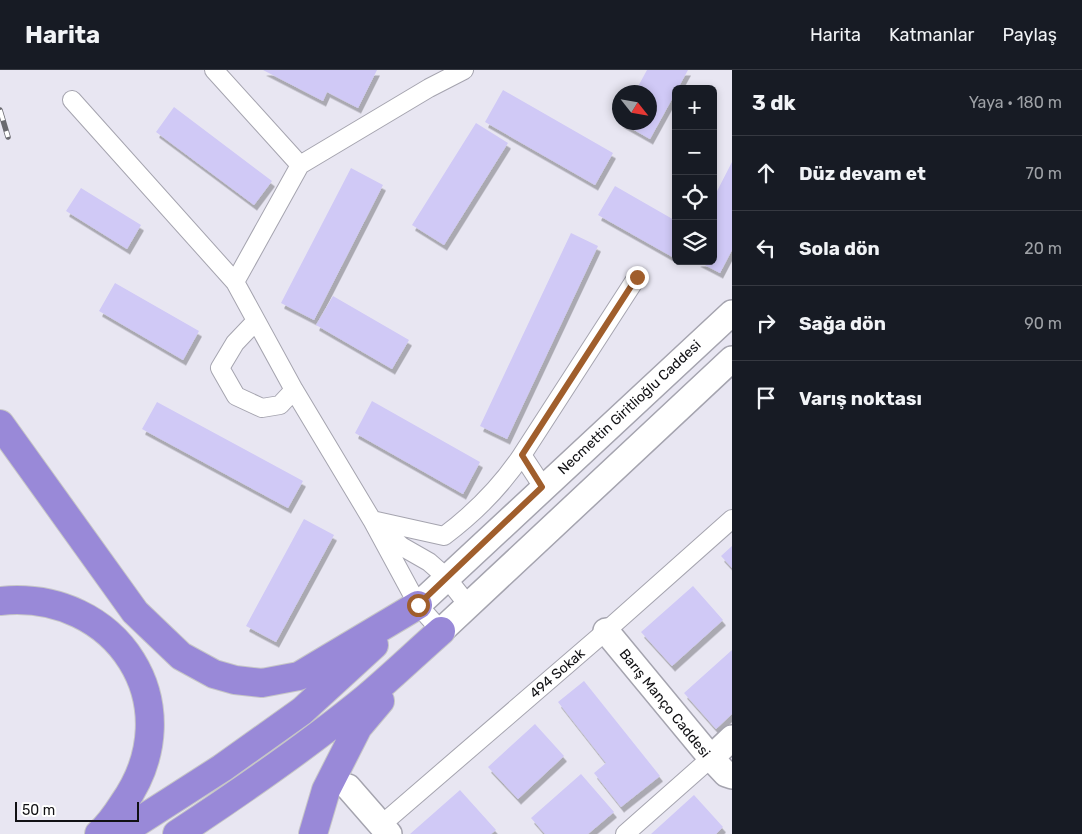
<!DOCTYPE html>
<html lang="tr">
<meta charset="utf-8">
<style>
body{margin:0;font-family:Rubik,sans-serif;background:#20242c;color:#f1f3f6}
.controls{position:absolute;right:15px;top:15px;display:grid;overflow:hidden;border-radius:8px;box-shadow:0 2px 8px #0003}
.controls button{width:45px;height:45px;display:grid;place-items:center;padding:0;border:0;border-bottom:1px solid #363941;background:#171b24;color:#f1f3f6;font:25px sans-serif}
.compass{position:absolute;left:612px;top:15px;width:45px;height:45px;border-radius:50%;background:#171b24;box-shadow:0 2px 8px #0003;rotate:121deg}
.scale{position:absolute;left:15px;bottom:12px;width:124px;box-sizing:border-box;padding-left:5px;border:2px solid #111114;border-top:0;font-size:14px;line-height:18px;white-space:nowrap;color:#111114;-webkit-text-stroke:4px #fff;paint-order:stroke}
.stop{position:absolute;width:15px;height:15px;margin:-11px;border:4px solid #a05e2c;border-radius:50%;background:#fff}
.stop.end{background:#a05e2c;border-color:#fff;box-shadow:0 1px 5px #0008}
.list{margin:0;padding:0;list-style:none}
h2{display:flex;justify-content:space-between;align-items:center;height:65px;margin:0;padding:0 20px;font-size:21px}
h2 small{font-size:16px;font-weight:400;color:#9ea1a6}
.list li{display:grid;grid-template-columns:32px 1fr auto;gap:15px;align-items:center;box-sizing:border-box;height:75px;padding:0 20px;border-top:1px solid #363941}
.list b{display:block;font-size:19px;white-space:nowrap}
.list em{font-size:16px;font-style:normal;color:#9ea1a6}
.icon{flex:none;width:28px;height:28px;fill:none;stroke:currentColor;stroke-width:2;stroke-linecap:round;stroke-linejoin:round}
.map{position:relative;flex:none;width:732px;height:764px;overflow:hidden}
header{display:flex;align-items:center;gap:30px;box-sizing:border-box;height:70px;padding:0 25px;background:#171b24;border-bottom:1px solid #363941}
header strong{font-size:24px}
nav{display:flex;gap:28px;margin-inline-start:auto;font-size:18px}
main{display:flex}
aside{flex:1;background:#171b24}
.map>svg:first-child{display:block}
</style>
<header>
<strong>Harita</strong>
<nav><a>Harita</a><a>Katmanlar</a><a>Paylaş</a></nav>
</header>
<main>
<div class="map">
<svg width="732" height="764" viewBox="0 0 732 764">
<defs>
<filter id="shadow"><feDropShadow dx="3" dy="5.5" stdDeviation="0" flood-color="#0004"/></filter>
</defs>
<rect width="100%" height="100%" fill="#e8e6f2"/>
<path fill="#d0c9f6" filter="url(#shadow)" d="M 263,0 L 377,0 L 358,38 L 327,22 L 323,31 Z
M 647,0 L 688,0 L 650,69 L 620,52 L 650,52 L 650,22 L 635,22 Z
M 503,20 L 613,83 L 595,115 L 485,52 Z
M 174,37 L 272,111 L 254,135 L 156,62 Z
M 476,53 L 508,73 L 444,175 L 412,155 Z
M 732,92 L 732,180 L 720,203 L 697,191 L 713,191 L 713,129 Z
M 351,98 L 383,115 L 314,250 L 281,233 Z
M 615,116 L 676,151 L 676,189 L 598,145 Z
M 81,118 L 141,155 L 127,179 L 66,141 Z
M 571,163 L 598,176 L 507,369 L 480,356 Z
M 115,213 L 199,261 L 183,290 L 99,241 Z
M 333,226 L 409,270 L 392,299 L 316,255 Z
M 372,331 L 480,392 L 463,424 L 355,363 Z
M 157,332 L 303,411 L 288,438 L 142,359 Z
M 304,449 L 334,465 L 276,572 L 246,556 Z
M 732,476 L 732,498 L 721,486 Z
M 693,516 L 723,550 L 672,596 L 641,562 Z
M 732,580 L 732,644 L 716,659 L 684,623 Z
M 584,611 L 660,706 L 621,737 L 594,703 L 606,693 L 558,632 Z
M 535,654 L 564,686 L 518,729 L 488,697 Z
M 581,704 L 614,742 L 588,764 L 545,764 L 531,748 Z
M 460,720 L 496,760 L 491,764 L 410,764 Z
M 694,725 L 723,757 L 716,764 L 651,764 Z"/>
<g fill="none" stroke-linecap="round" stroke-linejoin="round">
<defs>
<path id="street" d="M 214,0 L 300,95
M 72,30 L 235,212
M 255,252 L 235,273 L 220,298 L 236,326 L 262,338 L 280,335 L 294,320
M 543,417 L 522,385 L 637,207
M 372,450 L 444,466 C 476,442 500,418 522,385
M 382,459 L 401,476 L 429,492 L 446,507 L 468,535
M 441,561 L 418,535 L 372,450 L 294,320 L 235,212 L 300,95 L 429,18 L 464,0
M 381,755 L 606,561 L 732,449
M 625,764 L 711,688"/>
<path id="secondary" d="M 418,535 L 732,243
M 441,561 L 732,289
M 606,561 L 711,688 L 726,704 L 732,706
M 711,688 L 732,668
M 348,717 L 389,764"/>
<path id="highway" d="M 0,354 L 135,542 L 181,586 L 214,604 L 235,610 L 262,613 L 299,606 L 418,535
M 0,531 C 117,519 193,635 123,734 C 116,745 108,756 99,764
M 119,764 L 222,698 L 302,641 L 374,575
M 177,764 C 242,721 306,677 366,628 C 392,606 416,583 441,561
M 313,764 L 326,720 L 358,657 L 380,631"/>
</defs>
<use href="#street" stroke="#a5a4af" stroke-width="20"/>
<use href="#secondary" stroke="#a5a4af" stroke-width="28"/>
<use href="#highway" stroke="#c6c6c7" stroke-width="30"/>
<use href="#street" stroke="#fff" stroke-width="18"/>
<use href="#secondary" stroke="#fff" stroke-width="25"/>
<use href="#highway" stroke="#9989d8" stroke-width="28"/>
<defs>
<path id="rail" d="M 0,40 L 8,67"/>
</defs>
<use href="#rail" stroke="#69696f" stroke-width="5.5"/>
<use href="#rail" stroke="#fff" stroke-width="4" stroke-dasharray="11" stroke-linecap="butt"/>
</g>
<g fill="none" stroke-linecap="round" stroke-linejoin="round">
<path stroke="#a05e2c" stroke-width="6" d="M 418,535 L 542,417 L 522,385 L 637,207"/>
</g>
<g text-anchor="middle" stroke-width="4" stroke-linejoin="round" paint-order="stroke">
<g font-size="14" fill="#111114" stroke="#fff">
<text transform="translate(629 337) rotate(-43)" y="5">Necmettin Giritlioğlu Caddesi</text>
<text transform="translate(557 603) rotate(-41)" y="5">494 Sokak</text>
<text transform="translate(665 633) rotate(51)" y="5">Barış Manço Caddesi</text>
</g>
</g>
</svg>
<div class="controls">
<button>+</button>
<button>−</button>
<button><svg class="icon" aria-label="locate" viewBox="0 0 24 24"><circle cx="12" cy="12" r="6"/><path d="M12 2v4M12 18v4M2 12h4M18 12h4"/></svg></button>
<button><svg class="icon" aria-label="layers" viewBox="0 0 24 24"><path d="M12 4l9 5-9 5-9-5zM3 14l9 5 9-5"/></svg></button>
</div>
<svg class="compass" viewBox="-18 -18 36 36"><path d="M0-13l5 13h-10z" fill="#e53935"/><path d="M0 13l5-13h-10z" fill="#9ea1a6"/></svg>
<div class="scale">50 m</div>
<div class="stop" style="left:418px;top:535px"></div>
<div class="stop end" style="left:637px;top:207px"></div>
</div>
<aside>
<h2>3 dk<small>Yaya · 180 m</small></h2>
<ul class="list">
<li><svg class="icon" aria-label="ahead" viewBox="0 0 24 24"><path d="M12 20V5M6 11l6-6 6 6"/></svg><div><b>Düz devam et</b></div><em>70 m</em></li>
<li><svg class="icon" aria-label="left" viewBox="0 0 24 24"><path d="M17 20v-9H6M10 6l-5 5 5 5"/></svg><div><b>Sola dön</b></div><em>20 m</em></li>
<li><svg class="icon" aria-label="right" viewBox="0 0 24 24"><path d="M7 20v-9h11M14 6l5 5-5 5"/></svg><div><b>Sağa dön</b></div><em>90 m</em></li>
<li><svg class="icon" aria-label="arrive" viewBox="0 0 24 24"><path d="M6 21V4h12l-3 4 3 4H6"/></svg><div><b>Varış noktası</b></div></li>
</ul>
</aside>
</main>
